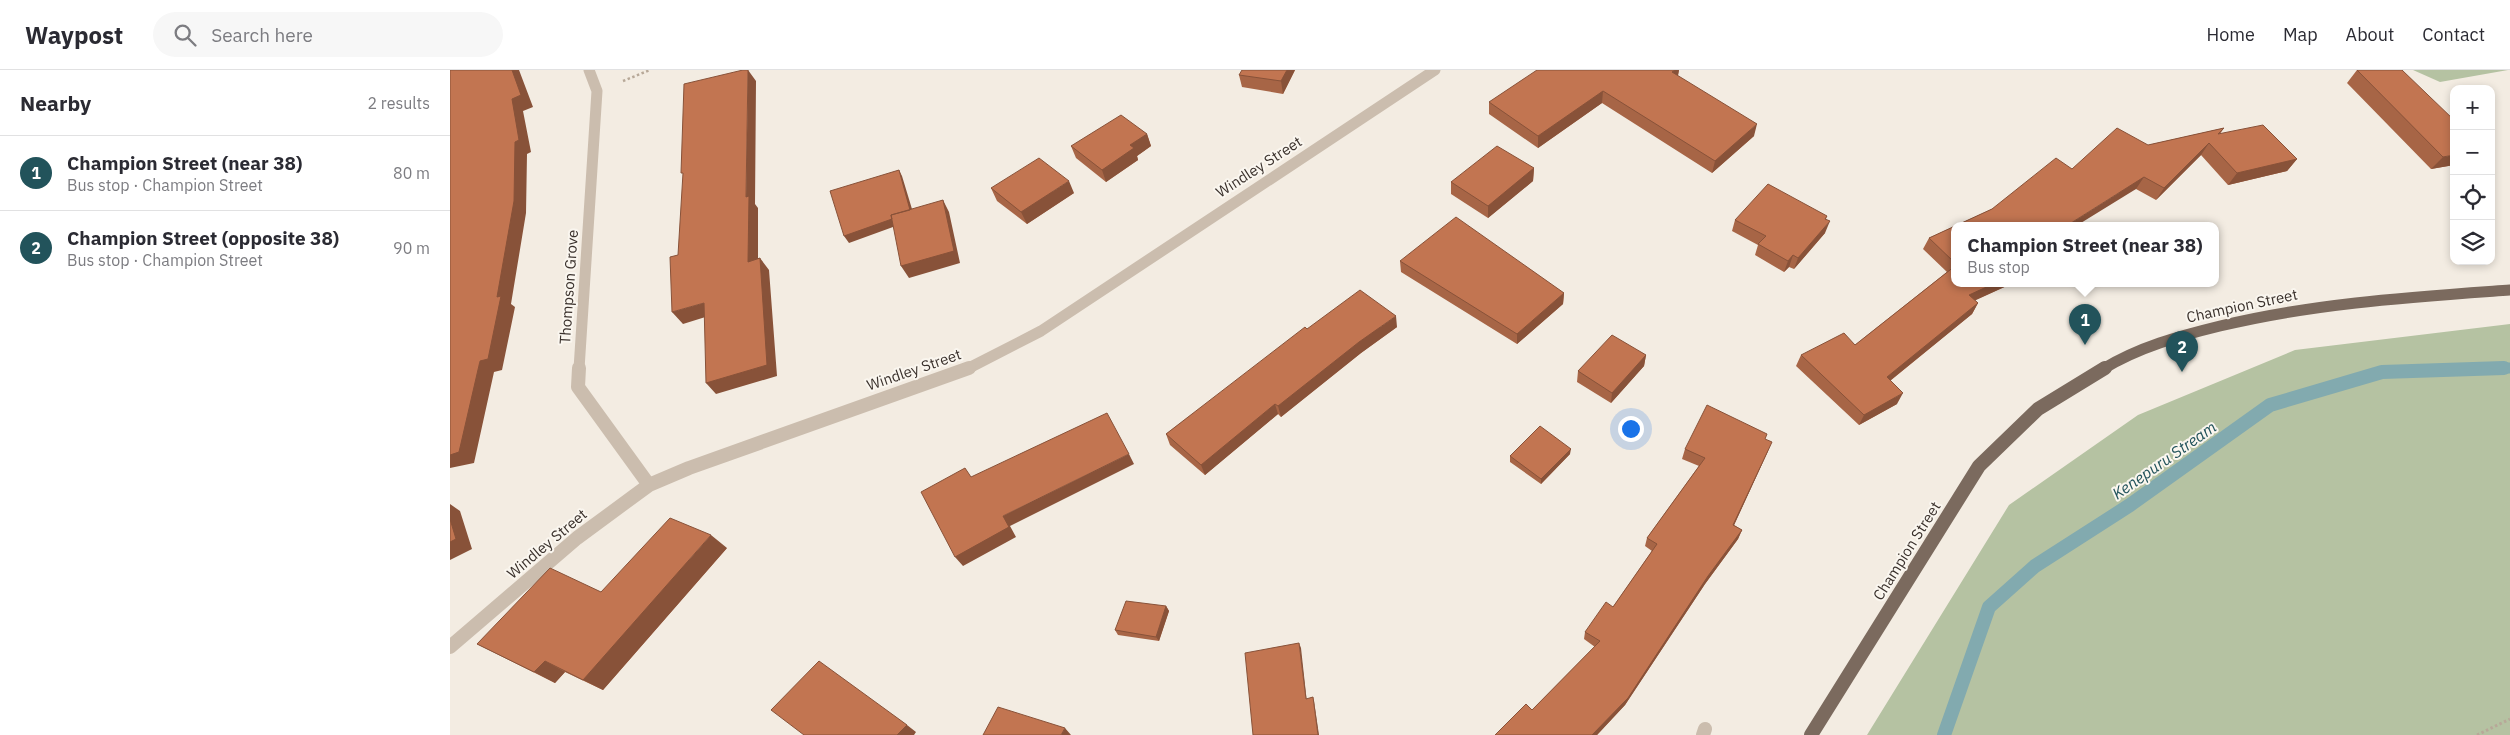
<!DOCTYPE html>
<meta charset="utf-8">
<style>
body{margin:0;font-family:"IBM Plex Sans",sans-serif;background:#f7f7f7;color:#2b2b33}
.controls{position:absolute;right:15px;top:15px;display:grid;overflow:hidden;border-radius:10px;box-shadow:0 2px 8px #0003}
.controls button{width:45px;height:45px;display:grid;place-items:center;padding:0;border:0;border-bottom:1px solid #e1e1e2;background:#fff;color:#2b2b33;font:25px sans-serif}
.you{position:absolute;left:1180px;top:358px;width:18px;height:18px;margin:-12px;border:4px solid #fff;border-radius:50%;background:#1a73e8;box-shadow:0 0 0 8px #1a73e833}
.badge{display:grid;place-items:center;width:32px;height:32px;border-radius:50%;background:#22535b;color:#fff;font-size:16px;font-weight:700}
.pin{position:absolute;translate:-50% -41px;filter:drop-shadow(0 1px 2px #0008)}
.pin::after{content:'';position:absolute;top:26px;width:18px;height:15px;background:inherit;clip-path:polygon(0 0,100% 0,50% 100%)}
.popup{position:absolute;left:1501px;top:152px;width:268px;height:65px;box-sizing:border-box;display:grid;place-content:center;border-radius:10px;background:#fff;filter:drop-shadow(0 1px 4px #0005);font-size:16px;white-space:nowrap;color:#7c7c81}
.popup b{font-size:19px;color:#2b2b33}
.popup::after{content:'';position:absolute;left:50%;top:100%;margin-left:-10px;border:10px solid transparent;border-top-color:#fff}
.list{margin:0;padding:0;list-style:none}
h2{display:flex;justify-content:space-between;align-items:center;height:65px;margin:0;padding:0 20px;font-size:21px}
h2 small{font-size:16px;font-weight:400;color:#7c7c81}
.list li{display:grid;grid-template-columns:32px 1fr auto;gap:15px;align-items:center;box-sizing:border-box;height:75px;padding:0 20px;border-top:1px solid #e1e1e2}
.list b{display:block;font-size:19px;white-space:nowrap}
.list p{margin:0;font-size:16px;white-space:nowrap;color:#7c7c81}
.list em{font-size:16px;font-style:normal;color:#7c7c81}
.icon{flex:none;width:28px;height:28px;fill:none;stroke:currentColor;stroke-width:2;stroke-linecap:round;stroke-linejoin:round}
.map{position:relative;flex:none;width:2060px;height:665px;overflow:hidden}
header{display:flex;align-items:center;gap:30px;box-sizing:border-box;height:70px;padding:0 25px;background:#fff;border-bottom:1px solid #e1e1e2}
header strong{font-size:24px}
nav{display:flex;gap:28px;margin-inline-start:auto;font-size:18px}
.search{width:350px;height:45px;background:#f7f7f7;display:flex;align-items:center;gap:12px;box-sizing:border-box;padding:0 18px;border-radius:28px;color:#7c7c81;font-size:19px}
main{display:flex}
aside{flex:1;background:#fff}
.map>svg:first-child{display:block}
</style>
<header>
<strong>Waypost</strong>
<div class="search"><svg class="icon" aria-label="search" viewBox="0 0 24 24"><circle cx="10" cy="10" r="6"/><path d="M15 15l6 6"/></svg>Search here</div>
<nav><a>Home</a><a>Map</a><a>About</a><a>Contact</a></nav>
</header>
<main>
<aside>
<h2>Nearby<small>2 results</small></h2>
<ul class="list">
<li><span class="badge">1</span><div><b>Champion Street (near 38)</b><p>Bus stop · Champion Street</p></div><em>80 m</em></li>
<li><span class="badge">2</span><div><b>Champion Street (opposite 38)</b><p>Bus stop · Champion Street</p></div><em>90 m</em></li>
</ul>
</aside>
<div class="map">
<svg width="2060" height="665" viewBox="0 0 2060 665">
<rect width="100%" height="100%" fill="#f3ece2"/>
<path fill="#b5c2a2" d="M 1963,0 L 2058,0 L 1990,12 Z
M 2060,254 L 2060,665 L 1417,665 L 1559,435 L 1688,345 L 1845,280 Z"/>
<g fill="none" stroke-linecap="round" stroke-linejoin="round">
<path stroke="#82aaaf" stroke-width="11" d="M 2014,299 L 2060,298"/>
<path stroke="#82aaaf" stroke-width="14" d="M 1494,665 L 1539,537 L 1585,496 L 1680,435 L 1820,335 L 1932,302 L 2054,298"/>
<path stroke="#b7a898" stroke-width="2.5" stroke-dasharray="2.5 2.5" stroke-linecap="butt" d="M 173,11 L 200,0"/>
<path stroke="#b7a898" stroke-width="3" stroke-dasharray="2.5 2.5" stroke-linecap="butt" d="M 2027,665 L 2060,649"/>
<path stroke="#cbbdae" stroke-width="11" d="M 129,299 L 147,21 L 139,0
M 517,299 L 591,261 L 985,0"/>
<path stroke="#cbbdae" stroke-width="14" d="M 129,298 L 128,317 L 199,415
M 0,577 L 127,468 L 199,415 L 239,398 L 519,298
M 1253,665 L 1255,659"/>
<path stroke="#7b6a5e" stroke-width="11" d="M 1653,299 C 1689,277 1729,266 1770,256 C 1865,233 1963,227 2060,220"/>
<path stroke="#7b6a5e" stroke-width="14" d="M 1361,665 L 1529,396 L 1588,339 L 1655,298"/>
</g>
<path fill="#a76546" d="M 845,0 L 833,24 L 792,17 L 789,5 Z
M 1229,0 L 1228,6 L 1304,66 L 1262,103 L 1152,33 L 1088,78 L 1039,44 L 1039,32 Z
M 1907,0 L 2004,95 L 1981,99 L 1897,13 Z
M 1774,58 L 1770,64 L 1847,89 L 1837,101 L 1778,115 L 1751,85 L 1706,130 L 1686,119 L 1505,156 L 1505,214 L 1561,214 L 1525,230 L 1528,233 L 1522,244 L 1440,311 L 1447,334 L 1409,355 L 1346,296 L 1351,285 L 1405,275 L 1497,202 L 1473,179 L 1479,168 L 1542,139 L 1622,99 L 1698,75 Z
M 697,64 L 701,76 L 687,86 L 688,90 L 656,112 L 626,88 L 621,76 Z
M 1084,98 L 1083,111 L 1038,148 L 1001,124 L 1001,112 Z
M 541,118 L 624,123 L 577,154 L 547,131 Z
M 1377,146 L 1376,149 L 1375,163 L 1344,199 L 1339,197 L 1334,202 L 1305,185 L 1308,175 L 1282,161 L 1285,150 Z
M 950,191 L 1114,223 L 1113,234 L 1067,274 L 951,202 Z
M 947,257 L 911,283 L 831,347 L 828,344 L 755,405 L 720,375 L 716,364 L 857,259 Z
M 1196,285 L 1194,296 L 1161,333 L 1127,312 L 1128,301 Z
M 1315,369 L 1318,381 L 1284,455 L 1292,460 L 1288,469 L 1255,514 L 1175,635 L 1147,665 L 1045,665 L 1082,640 L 1145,577 L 1134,569 L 1135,562 L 1163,537 L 1202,481 L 1195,476 L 1197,468 L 1249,396 L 1232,389 L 1235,379 Z
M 1120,384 L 1091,414 L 1060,392 L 1060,386 Z
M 277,478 L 153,620 L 115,602 L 105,613 L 27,574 L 151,522 Z
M 716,536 L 719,541 L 709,571 L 668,565 L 665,560 Z"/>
<path fill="#885239" d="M 62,0 L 69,0 L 83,37 L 73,41 L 81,82 L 77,84 L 76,143 L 61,234 L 65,237 L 52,300 L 44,302 L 24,393 L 0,398 L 0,385 L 30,291 L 62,29 Z
M 298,0 L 306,11 L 305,134 L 308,138 L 308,204 L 298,192 L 296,127 Z
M 837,0 L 845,0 L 833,24 L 831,11 Z
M 1225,0 L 1229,0 L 1227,9 L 1222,2 Z
M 1153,21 L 1152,33 L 1088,78 L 1088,66 Z
M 1307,54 L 1304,66 L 1262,103 L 1265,91 Z
M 697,64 L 701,76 L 687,86 L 688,90 L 656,112 L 652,100 L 680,75 Z
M 1759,73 L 1751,85 L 1706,130 L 1714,118 Z
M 2004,85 L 2004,95 L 1981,99 L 1993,87 Z
M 1847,89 L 1837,101 L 1778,115 L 1787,103 Z
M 1084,98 L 1083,111 L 1038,148 L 1038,136 Z
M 449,100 L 452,106 L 465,149 L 399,173 L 394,166 Z
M 1694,107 L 1686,119 L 1626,156 L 1618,156 L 1621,153 Z
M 619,111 L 624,123 L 577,154 L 571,142 Z
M 493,130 L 499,142 L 510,193 L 459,208 L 451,196 Z
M 1380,151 L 1375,163 L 1344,199 L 1348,188 Z
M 1343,185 L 1339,197 L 1334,202 L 1338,191 Z
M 310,188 L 319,200 L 327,306 L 266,324 L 256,313 Z
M 1543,214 L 1561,214 L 1513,236 L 1519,225 Z
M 1114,223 L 1113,234 L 1067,274 L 1067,264 Z
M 254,233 L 265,244 L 233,254 L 222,242 Z
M 1528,233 L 1522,244 L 1431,318 L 1437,307 Z
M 946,246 L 947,257 L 911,283 L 831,347 L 828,336 L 909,272 Z
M 1196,285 L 1194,296 L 1161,333 L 1162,323 Z
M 1453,323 L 1447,334 L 1409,355 L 1414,345 Z
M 825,334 L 828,344 L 755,405 L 751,395 Z
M 1322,372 L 1318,381 L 1280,464 L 1283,455 Z
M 1121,379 L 1120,384 L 1091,414 L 1091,409 Z
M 679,384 L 684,394 L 560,456 L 566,467 L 513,496 L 505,487 L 553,446 Z
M 0,434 L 10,441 L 22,479 L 0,490 Z
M 1292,460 L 1288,469 L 1255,514 L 1175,635 L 1147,665 L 1142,665 Z
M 261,465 L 277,478 L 153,620 L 133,610 Z
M 716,536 L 719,541 L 709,571 L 706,567 Z
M 849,573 L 851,578 L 857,633 L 856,629 Z
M 95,591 L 115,602 L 105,613 L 84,602 Z
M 863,627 L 864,631 L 869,665 L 868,665 Z
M 457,655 L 466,662 L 464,665 L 447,665 Z
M 615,658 L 621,665 L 611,665 Z"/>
<path fill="#c27551" stroke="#885239" d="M 0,0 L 62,0 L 71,25 L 62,29 L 69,70 L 65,72 L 64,131 L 47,227 L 51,226 L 38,289 L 30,291 L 9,382 L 0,385 Z
M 293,0 L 298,0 L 296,127 L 299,126 L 298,192 L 310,188 L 317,295 L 256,313 L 254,233 L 222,242 L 220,187 L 228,185 L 233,103 L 231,103 L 234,14 Z
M 792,0 L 837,0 L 831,11 L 789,5 Z
M 1087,0 L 1225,0 L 1222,2 L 1307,54 L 1265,91 L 1153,21 L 1088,66 L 1039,32 Z
M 1907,0 L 1952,0 L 2004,50 L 2004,85 L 1993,87 Z
M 671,45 L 697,64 L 680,75 L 684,78 L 652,100 L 621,76 Z
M 1813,55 L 1847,89 L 1787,103 L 1759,73 L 1714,118 L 1694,107 L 1621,153 L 1624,156 L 1505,156 L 1505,193 L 1479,168 L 1542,139 L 1606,88 L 1622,99 L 1667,58 L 1698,75 L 1774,58 L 1768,64 Z
M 1047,76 L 1084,98 L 1038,136 L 1001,112 Z
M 589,88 L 619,111 L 571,142 L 541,118 Z
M 449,100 L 460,140 L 441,145 L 442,149 L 394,166 L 380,121 Z
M 1318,114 L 1377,146 L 1375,149 L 1380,151 L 1348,188 L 1343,185 L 1338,191 L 1308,174 L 1316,166 L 1285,150 Z
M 493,130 L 504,181 L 451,196 L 441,145 Z
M 1006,147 L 1114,223 L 1067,264 L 950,191 Z
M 1505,196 L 1505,214 L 1543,214 L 1519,225 L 1528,233 L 1437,307 L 1453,323 L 1414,345 L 1351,285 L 1394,263 L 1405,275 Z
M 910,220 L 946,246 L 909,272 L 828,336 L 825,334 L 751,395 L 716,364 L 855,257 L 857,259 Z
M 1162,265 L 1196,285 L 1162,323 L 1128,301 Z
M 1257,335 L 1317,364 L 1315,369 L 1322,372 L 1283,455 L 1292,460 L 1258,506 L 1178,628 L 1142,665 L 1045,665 L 1076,634 L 1082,640 L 1150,571 L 1135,562 L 1156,532 L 1163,537 L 1207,474 L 1197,468 L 1255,388 L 1235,379 Z
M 657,343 L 679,384 L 553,446 L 559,457 L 505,487 L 471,422 L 515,398 L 521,407 Z
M 1090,356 L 1121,379 L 1091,409 L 1060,386 Z
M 220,448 L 261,465 L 133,610 L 95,591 L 84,602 L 27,574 L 100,498 L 151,522 Z
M 0,449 L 6,469 L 0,472 Z
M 676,531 L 716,536 L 706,567 L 665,560 Z
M 849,573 L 856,629 L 863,627 L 868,665 L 803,665 L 795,583 Z
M 369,591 L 457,655 L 447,665 L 354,665 L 321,640 Z
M 548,637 L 615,658 L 611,665 L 533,665 Z"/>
<g text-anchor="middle" stroke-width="4" stroke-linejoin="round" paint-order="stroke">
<g font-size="15" fill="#3a312c" stroke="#faf6ef">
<text transform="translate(809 97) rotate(-33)" y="5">Windley Street</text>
<text transform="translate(119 217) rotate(-86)" y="5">Thompson Grove</text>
<text transform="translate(1792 236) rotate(-12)" y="5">Champion Street</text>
<text transform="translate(464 300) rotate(-19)" y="5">Windley Street</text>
<text transform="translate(97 474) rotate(-40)" y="5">Windley Street</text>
<text transform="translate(1457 481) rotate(-58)" y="5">Champion Street</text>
</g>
<g font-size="16" font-style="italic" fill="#22535b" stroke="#faf6ef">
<text transform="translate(1714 390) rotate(-35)" y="6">Kenepuru Stream</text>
</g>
</g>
</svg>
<div class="controls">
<button>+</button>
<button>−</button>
<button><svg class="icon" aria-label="locate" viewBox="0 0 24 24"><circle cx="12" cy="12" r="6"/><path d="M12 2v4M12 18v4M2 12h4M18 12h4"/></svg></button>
<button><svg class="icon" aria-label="layers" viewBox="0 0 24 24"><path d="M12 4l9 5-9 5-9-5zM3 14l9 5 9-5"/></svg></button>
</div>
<div class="you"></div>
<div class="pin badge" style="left:1635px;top:275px">1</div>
<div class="popup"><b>Champion Street (near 38)</b>Bus stop</div>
<div class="pin badge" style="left:1732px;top:302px">2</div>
</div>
</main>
